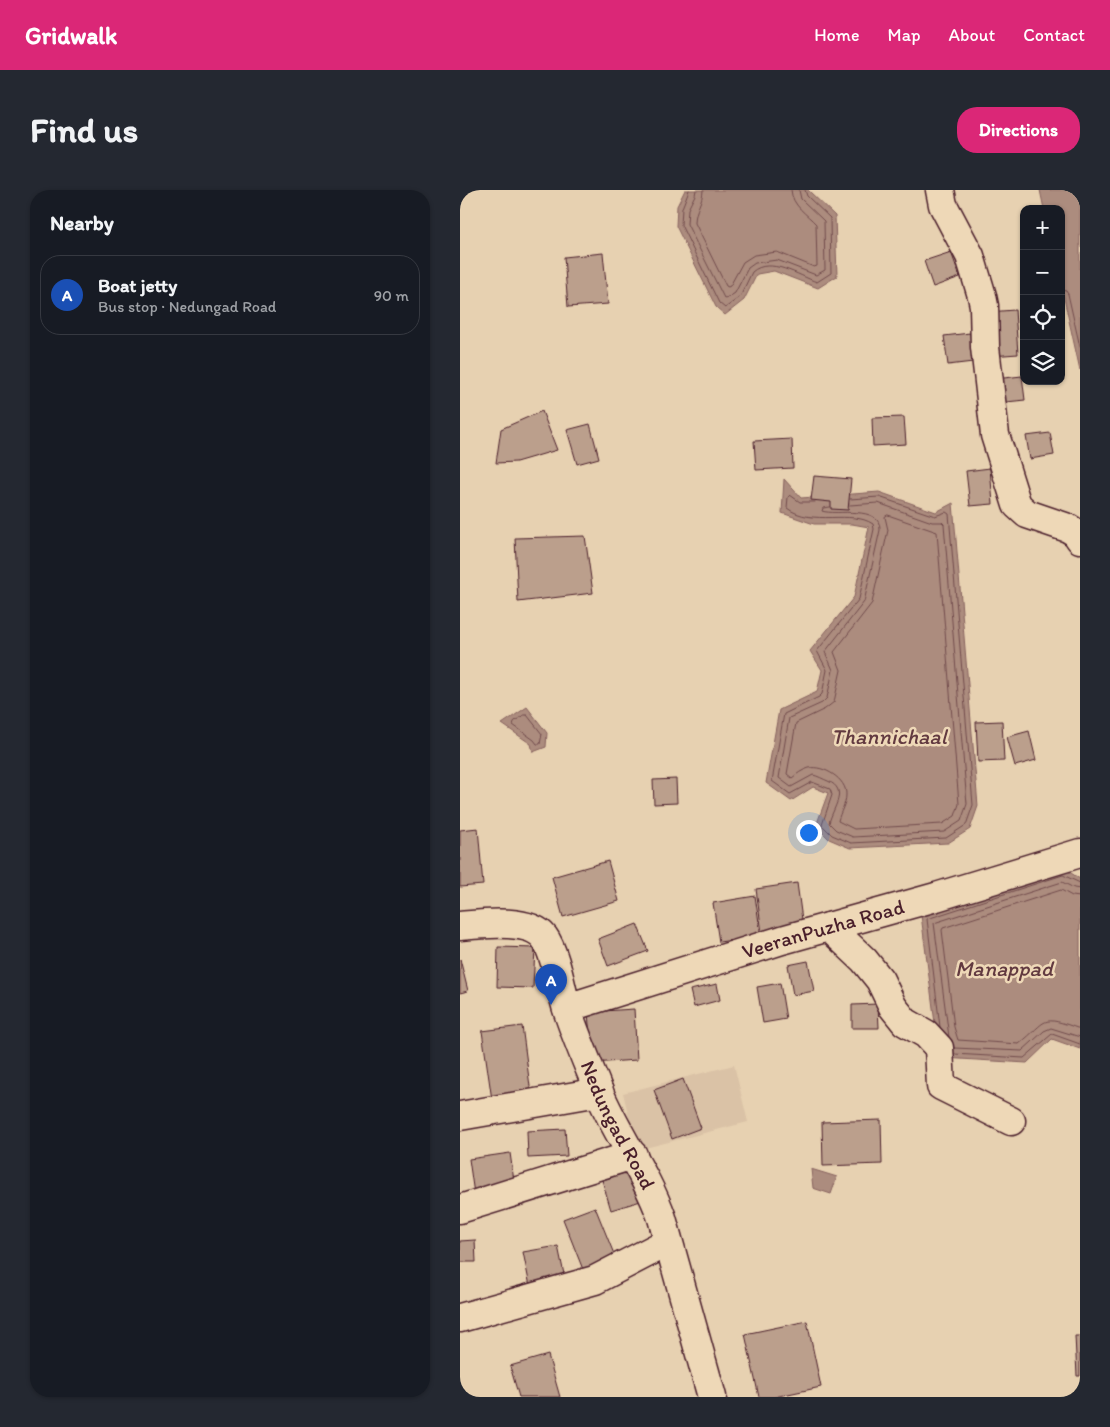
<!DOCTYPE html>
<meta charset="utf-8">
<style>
body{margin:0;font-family:Itim,sans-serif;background:#242831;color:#f1f3f6}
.controls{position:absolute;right:15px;top:15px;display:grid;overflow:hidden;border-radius:10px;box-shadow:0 1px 4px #0004}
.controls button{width:45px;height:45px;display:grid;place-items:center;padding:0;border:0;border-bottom:1px solid #363941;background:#171b24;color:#f1f3f6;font:25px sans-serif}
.you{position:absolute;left:348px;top:642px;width:18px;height:18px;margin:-12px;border:4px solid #fff;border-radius:50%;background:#1a73e8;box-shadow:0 0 0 8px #1a73e833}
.badge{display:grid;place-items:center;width:32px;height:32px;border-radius:50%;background:#db2777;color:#fff;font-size:16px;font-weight:700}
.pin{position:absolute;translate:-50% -41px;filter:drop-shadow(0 1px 2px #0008)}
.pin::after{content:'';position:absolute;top:26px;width:18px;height:15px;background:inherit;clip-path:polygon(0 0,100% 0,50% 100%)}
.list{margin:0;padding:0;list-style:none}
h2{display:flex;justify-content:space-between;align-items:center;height:65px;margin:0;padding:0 20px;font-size:21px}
h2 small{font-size:16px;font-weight:400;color:#9ea1a6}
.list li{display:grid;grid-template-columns:32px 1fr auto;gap:15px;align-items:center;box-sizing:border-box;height:80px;margin:0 10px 10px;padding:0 10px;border:1px solid #363941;border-radius:20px}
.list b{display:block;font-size:19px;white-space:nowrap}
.list p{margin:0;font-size:16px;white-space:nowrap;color:#9ea1a6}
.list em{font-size:16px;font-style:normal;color:#9ea1a6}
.icon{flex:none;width:28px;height:28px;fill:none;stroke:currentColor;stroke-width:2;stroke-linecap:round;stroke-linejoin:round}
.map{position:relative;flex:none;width:620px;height:1207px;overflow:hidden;border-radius:20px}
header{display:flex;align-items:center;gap:30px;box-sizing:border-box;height:70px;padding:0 25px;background:#db2777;color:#fff}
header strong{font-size:24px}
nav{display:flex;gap:28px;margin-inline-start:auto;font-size:18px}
.intro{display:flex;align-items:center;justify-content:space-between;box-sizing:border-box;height:120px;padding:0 30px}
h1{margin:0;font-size:35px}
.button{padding:12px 22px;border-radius:20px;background:#db2777;color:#fff;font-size:18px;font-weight:700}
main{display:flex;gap:30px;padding:0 30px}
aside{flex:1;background:#171b24;border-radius:20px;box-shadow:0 1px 4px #0004}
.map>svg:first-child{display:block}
</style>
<header>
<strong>Gridwalk</strong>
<nav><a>Home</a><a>Map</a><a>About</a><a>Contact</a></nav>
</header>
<div class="intro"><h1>Find us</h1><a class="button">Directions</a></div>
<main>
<aside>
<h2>Nearby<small></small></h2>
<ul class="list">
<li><span class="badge" style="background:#1a4fb4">A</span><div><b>Boat jetty</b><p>Bus stop · Nedungad Road</p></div><em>90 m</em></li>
</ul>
</aside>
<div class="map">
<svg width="620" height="1207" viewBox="0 0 620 1207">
<rect width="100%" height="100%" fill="#e7d1b1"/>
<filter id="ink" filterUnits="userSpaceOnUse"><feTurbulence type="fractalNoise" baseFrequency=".02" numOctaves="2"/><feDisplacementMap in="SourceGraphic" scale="10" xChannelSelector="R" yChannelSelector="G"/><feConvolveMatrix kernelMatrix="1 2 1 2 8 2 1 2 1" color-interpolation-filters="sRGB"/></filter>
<g filter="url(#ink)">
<path fill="#dac2a6" d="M 274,875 L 288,932 L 177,960 L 163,903 Z"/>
<path fill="#ac8c7e" stroke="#85605d" d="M 225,0 L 348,0 L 375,26 L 377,86 L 358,98 L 314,81 L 297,84 L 284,110 L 265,125 L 256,117 L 216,36 L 217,16 Z
M 580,0 L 620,0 L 620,180 L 601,95 L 601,19 L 584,19 Z
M 324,289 L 341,308 L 419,302 L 476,322 L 493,313 L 518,616 L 510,639 L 488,653 L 390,658 L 369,649 L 356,636 L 368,603 L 353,597 L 331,611 L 306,593 L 319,520 L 357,502 L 362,480 L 350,461 L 394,407 L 409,337 L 392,334 L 354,334 L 322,323 Z
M 67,517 L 87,543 L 86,557 L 73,562 L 71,554 L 42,534 Z
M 605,679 L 620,689 L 620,859 L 592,849 L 567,873 L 483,868 L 476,841 L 461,725 Z
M 351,979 L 377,987 L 371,1004 L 353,998 Z"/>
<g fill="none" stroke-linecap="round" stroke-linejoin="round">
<path stroke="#714b4c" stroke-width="1" d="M 229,0 L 222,18 L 221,35 L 259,113 L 265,118 L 280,107 L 292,82 C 310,66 339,86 357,92 L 371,83 L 370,28 L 347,6 L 345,0
M 236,0 L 235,5 L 228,19 L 227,34 L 264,108 L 266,109 L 275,103 L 288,78 L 295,73 L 317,70 L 356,85 L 365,80 L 364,31 L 341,9 L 339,0
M 243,0 C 243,12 235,19 235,33 L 266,96 L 268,97 L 270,96 L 283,72 L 294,65 L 317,62 L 354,77 L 357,76 L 356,34 C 347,24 332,16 331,0
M 601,100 L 606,101 L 608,104 L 620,157
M 355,312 L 340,312 L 330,305 L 328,307 L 327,318 C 352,337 391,319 413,334 L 414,339 L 399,409 L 357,461 L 367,480 L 362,504 L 359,507 L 324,524 L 312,591 L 330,604 L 352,592 L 370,599 L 372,605 L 362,635 L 372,645 L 391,653 L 486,648 L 506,635 L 513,615 L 489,324 L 486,322 L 475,326 L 419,307 L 390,309
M 370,317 L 363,318 L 362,321 C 376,326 421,314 420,340 L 404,412 L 365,462 L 373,480 L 367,508 L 362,513 L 329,528 L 319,588 L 331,597 L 353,585 C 358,586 363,589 368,591 C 389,600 373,617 369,633 L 376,640 L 393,647 L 484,642 L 501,631 L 507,614 L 484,334 L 482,332 L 472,332 L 418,313 L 390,315
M 428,325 L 477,342 L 499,614 L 495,626 L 482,634 L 394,639 L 378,631 C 380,622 386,614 386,605 C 387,589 363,575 349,578 C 342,580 337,584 332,588 L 327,584 L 336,533 L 365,519 L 374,512 L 381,480 L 374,462 L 412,413 L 428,340 L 425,327 Z
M 64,525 L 67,525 L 82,544 L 80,554 L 77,554 L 74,550 L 53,535 L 54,532 Z
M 620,707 L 612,706 L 601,700 L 483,738 L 482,740 L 494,837 L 498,850 L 559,854 C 589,830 579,824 620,839
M 480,837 L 467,729 L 603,685 L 620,693
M 489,847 L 474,733 L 602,692 L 614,698 L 620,699
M 494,858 L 562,861 L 584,841 L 591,838 L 620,847
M 494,864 L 564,868 L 592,844 L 620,854"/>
</g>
<path fill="#bb9f8c" stroke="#4a1f2b" d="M 491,62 L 500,87 L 473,97 L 464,71 Z
M 143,63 L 148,114 L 108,117 L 104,67 Z
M 555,120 L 558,164 L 531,166 L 528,122 Z
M 510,143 L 513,172 L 488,175 L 484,146 Z
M 562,186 L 565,210 L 537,213 L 535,189 Z
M 82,221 L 97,260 L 56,272 L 36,273 L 41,239 Z
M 444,227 L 446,254 L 413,256 L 412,228 Z
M 130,234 L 139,268 L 117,274 L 107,240 Z
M 590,243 L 594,265 L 570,269 L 566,246 Z
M 332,249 L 333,278 L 296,280 L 294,251 Z
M 530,278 L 533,314 L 510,316 L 506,281 Z
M 354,286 L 391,289 L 388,320 L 371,319 L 371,312 L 351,310 Z
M 125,346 L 133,403 L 58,412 L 55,348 Z
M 542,531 L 544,571 L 518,572 L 516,532 Z
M 569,541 L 576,570 L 555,576 L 547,547 Z
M 216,589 L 217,613 L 194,614 L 193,590 Z
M 18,638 L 23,695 L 0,697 L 0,640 Z
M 148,671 L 159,711 L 103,727 L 92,687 Z
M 337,693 L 343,737 L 302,743 L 296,699 Z
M 295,706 L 301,746 L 259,752 L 253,713 Z
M 177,734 L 188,761 L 148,776 L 138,749 Z
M 38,757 L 75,758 L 73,798 L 37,797 Z
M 0,769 L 8,801 L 0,803 Z
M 348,771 L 354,801 L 333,805 L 328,775 Z
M 320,793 L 326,829 L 303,833 L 297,797 Z
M 257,794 L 260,810 L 234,817 L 230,800 Z
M 418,814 L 419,838 L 392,838 L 392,815 Z
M 174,819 L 177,870 L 132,873 L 128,822 Z
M 62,836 L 71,904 L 32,910 L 22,841 Z
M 223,889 L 241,938 L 212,949 L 194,900 Z
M 421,930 L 422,974 L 363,976 L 362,932 Z
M 105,939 L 107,966 L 68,968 L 67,941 Z
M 50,963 L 55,998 L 14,1004 L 9,969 Z
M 174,980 L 184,1010 L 151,1020 L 142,990 Z
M 135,1017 L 156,1069 L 124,1082 L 103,1029 Z
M 15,1050 L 16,1072 L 0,1072 L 0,1051 Z
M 98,1056 L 105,1089 L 70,1096 L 63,1062 Z
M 347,1131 L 361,1197 L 314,1207 L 299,1207 L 285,1144 Z
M 615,1146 L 620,1146 L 620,1186 L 617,1186 Z
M 88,1165 L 100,1207 L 59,1207 L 50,1176 Z"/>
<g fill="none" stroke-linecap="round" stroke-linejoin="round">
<defs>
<g id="minor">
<path d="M 480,0 L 483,15 L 510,66 L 522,106 L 524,116 L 525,157 L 535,245 L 557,315 L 567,324 L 608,338 L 616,343 L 620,349"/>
<path d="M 369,737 L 404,770 L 420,790 L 433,817 L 445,832 L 466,844 L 479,858 L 481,896 L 551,931"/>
<path id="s1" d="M 107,818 L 322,750 L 476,707 L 620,663"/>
<path d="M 0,926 L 139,902"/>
<path d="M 0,1019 L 173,965"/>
<path d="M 0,1128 L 135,1090 L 208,1052"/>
</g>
<g id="major">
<path id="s2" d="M 0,736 C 22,734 69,728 84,747 C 95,762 101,797 106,816 C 115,845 128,874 139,902 C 157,945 186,983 202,1028 L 252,1207"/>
</g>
</defs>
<use href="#minor" stroke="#4a1f2b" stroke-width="31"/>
<use href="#major" stroke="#4a1f2b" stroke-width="31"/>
<use href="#minor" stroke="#eed8b7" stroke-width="28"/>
<use href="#major" stroke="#eed8b7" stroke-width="28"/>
</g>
</g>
<g text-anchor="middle" stroke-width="5" stroke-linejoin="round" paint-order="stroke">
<g font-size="21" fill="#4a1f2b" stroke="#eed8b7">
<text dy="7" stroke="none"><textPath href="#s1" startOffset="268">VeeranPuzha Road</textPath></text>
<text dy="7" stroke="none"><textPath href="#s2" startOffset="290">Nedungad Road</textPath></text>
</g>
<g font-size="22" font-style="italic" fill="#623a40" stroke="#eed8b7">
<text x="429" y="554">Thannichaal</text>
<text x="544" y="786">Manappad</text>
</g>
</g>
</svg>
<div class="controls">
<button>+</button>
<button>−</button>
<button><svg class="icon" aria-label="locate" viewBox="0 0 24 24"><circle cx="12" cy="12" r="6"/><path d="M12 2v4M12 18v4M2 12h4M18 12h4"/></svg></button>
<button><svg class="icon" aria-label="layers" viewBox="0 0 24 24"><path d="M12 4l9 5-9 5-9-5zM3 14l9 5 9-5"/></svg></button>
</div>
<div class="you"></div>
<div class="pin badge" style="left:91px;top:815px;background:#1a4fb4">A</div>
</div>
</main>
